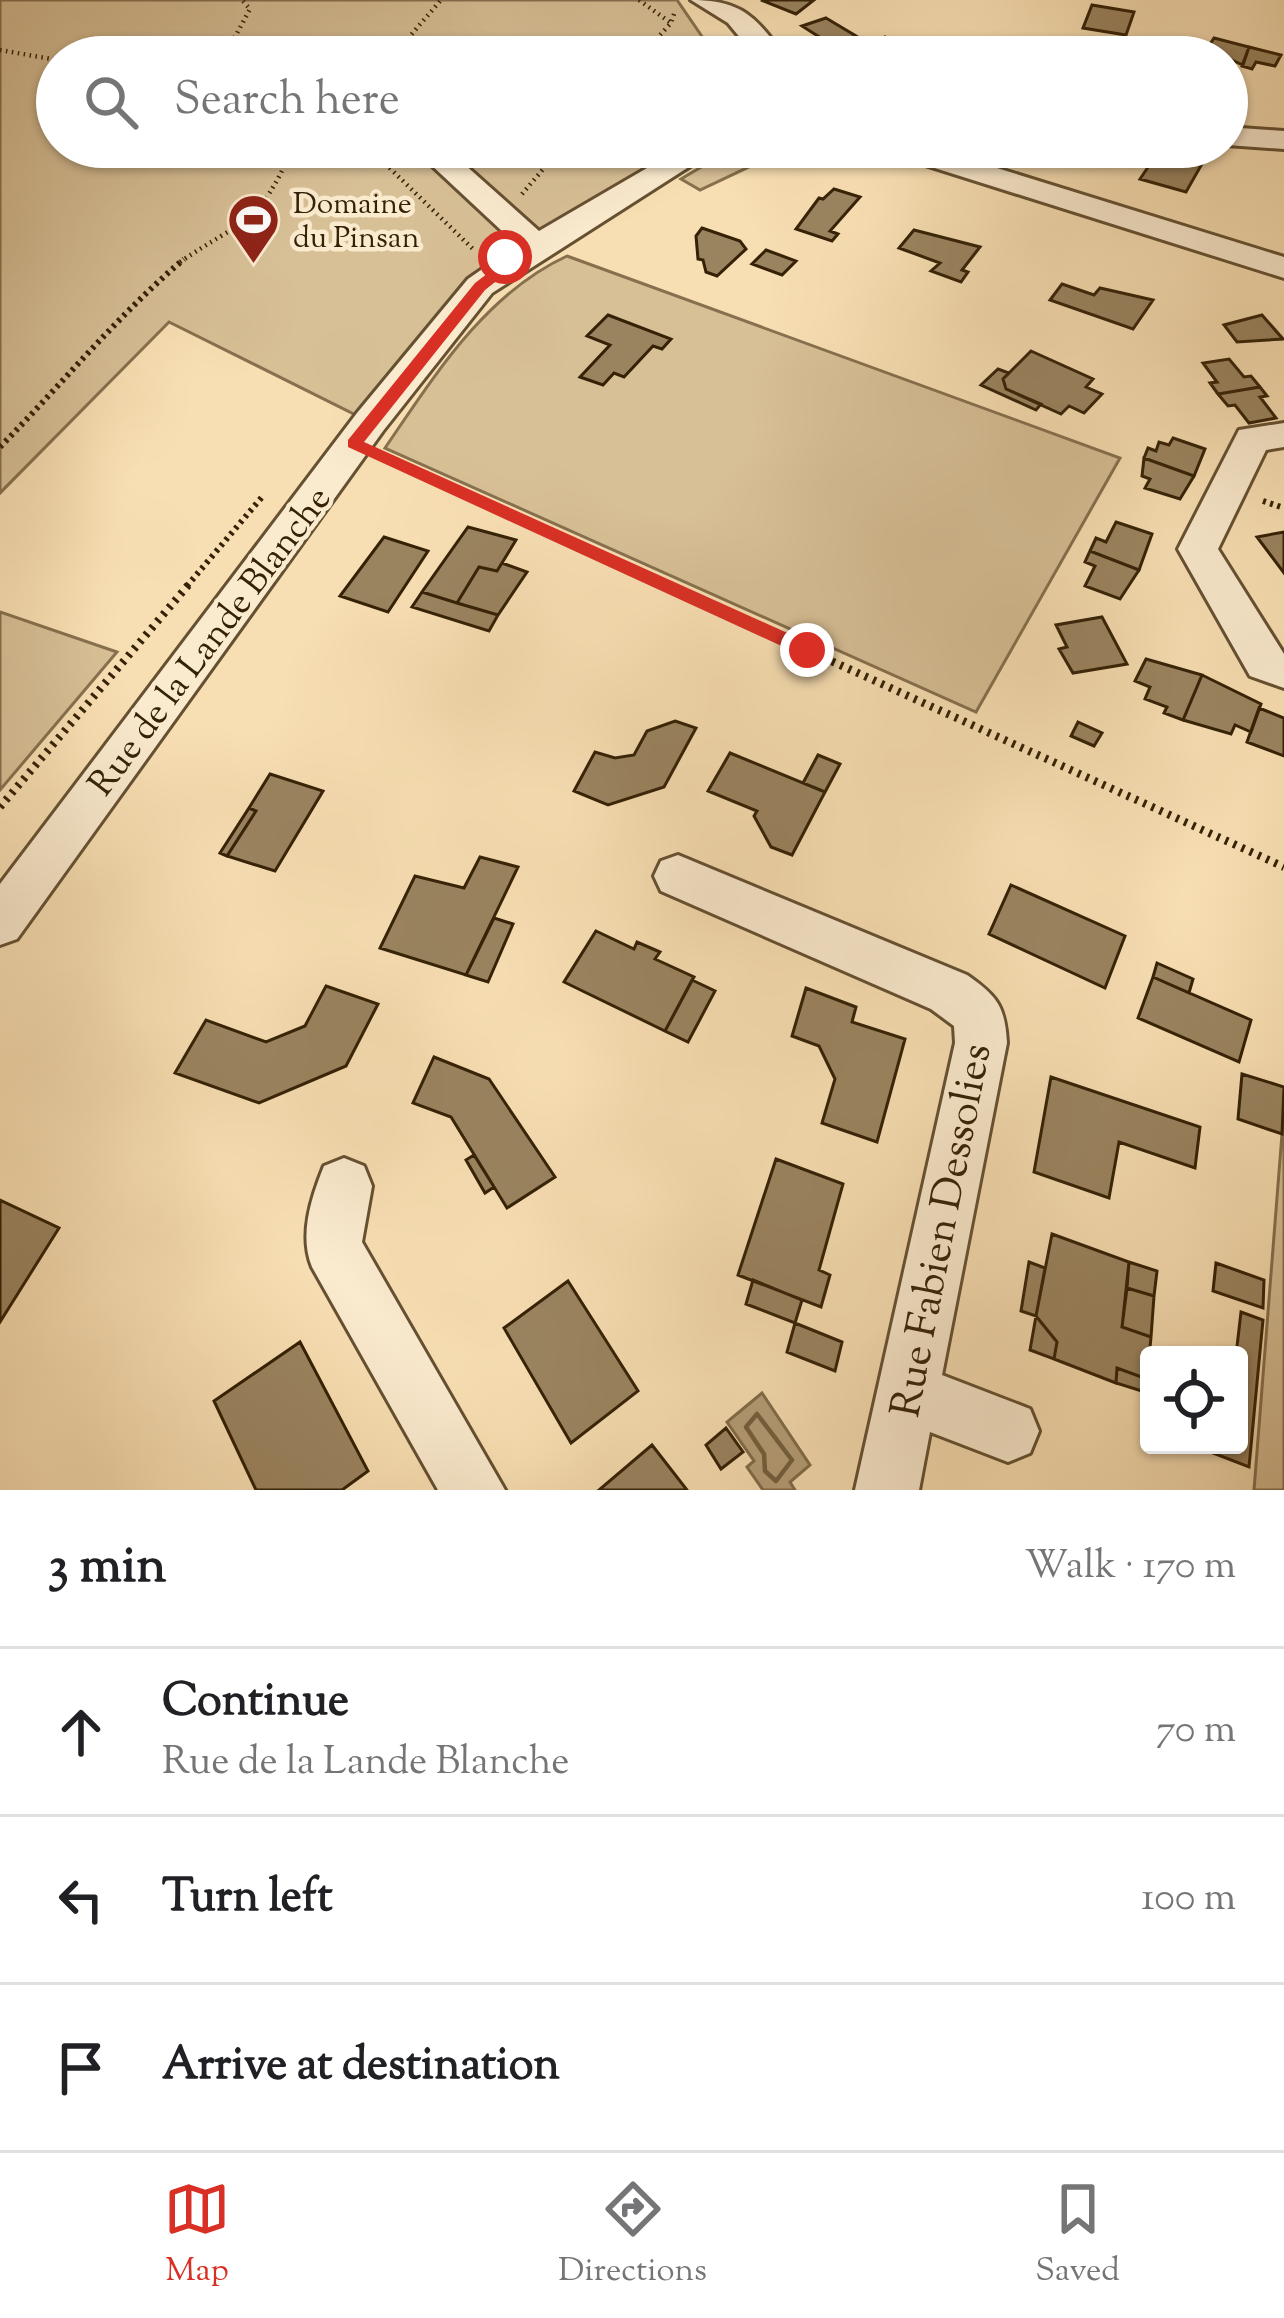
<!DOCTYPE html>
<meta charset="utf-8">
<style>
body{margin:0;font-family:"Sorts Mill Goudy",serif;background:#f2f2f2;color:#202124}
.controls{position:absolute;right:36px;bottom:36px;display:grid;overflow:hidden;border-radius:12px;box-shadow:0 3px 9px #0004}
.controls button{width:108px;height:108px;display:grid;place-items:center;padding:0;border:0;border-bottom:3px solid #e0e0e0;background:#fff;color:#202124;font:60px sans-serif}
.stop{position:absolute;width:36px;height:36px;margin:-27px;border:9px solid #d93025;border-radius:50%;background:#fff}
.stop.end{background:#d93025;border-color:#fff;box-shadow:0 3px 12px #0008}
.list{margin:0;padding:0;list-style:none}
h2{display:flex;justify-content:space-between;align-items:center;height:156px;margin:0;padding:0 48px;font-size:51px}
h2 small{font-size:39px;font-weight:400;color:#757577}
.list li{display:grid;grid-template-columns:78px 1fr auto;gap:36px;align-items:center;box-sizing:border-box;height:168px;padding:0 48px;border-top:3px solid #e0e0e0}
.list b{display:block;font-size:45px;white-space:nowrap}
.list p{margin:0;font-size:39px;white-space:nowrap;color:#757577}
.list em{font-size:39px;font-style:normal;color:#757577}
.icon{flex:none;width:66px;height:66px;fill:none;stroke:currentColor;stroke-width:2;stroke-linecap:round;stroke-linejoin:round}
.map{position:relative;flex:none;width:1284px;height:1490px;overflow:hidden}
.search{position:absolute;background:#fff;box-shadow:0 3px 9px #0004;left:36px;right:36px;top:36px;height:132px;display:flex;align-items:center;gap:30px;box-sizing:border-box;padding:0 42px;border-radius:66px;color:#757577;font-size:45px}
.sheet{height:660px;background:#fff}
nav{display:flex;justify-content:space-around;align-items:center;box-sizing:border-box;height:168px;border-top:3px solid #e0e0e0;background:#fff;font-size:33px;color:#757577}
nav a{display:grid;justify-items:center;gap:6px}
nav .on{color:#d93025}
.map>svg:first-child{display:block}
</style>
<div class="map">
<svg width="1284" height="1490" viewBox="0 0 1284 1490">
<rect width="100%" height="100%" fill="#f8dfb3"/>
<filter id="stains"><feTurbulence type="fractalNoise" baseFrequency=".00167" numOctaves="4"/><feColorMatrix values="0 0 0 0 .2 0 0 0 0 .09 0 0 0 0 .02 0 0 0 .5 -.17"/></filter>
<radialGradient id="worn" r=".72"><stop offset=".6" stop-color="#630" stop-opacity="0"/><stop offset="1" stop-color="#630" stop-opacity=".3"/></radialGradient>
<path fill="#d7bf96" stroke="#86704e" stroke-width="3" d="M 0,0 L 677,0 L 716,57 L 57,57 L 57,147 L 713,147 L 480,286 L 370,422 L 169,322 L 0,493 Z
M 735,147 L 791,147 L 700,190 L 681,179 Z
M 567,256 L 1120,458 L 976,712 L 385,448 C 435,375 485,294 567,256 Z
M 0,612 L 117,652 L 0,790 Z
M 1284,1110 L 1284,1490 L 1254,1490 L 1282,1134 Z"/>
<path fill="#b59e78" stroke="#816c4a" stroke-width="3" d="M 762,1393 L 810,1465 L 790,1482 L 795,1490 L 763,1490 L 747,1467 L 754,1461 L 727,1422 Z"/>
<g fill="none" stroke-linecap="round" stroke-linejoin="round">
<path stroke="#74603f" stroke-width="4.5" d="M 757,1414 L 792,1460 L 776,1481 L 765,1471 L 764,1454 L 746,1427 Z"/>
</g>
<path fill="#9a8460" stroke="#342106" stroke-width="3" d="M 761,0 L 814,0 L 796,14 Z
M 1092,5 L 1134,12 L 1126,35 L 1083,28 Z
M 826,18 L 856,36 L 832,45 L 802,26 Z
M 885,37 L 907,53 L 860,57 L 848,51 Z
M 1214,38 L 1249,47 L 1243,65 L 1207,49 Z
M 1249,47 L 1281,55 L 1275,66 L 1256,62 L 1252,69 L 1242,66 Z
M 1159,151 L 1203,162 L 1186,192 L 1140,179 Z
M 834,189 L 860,197 L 830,231 L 838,234 L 832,241 L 796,229 L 819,198 L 823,199 Z
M 702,228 L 740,241 L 746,249 L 717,276 L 706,272 L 703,260 L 698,259 L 696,236 Z
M 914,230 L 980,247 L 962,270 L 968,272 L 961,282 L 931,271 L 940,263 L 899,248 Z
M 766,250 L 796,261 L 782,275 L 752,264 Z
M 1062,284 L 1094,295 L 1100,288 L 1153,300 L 1133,329 L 1050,300 Z
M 608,315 L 671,339 L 662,349 L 653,346 L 624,377 L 614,373 L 603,385 L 580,377 L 610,345 L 587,336 Z
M 1262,315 L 1283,339 L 1237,342 L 1224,325 Z
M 1031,351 L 1093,379 L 1086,387 L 1102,394 L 1084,413 L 1069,406 L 1061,414 L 1006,389 L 1003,379 Z
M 1229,359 L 1244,377 L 1251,376 L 1260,387 L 1218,394 L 1210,383 L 1217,382 L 1203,363 Z
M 998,369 L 1009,373 L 1003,379 L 1006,389 L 1041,404 L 1036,410 L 981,385 Z
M 1260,387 L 1267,396 L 1260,397 L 1276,418 L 1249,423 L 1235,405 L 1228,406 L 1218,394 Z
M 1173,438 L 1205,449 L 1194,476 L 1144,458 L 1148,448 L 1156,451 L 1159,442 L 1169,445 Z
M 1144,458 L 1194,476 L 1180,499 L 1145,488 L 1150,479 L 1142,476 Z
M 1116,522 L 1152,534 L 1139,570 L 1090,551 L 1096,538 L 1106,542 Z
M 468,527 L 516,540 L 497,571 L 479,567 L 457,603 L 422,592 Z
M 1284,532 L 1284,573 L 1257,537 Z
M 384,537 L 428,551 L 388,612 L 340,596 Z
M 1090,551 L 1139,570 L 1120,599 L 1085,586 L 1095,566 L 1085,562 Z
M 502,563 L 527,572 L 498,615 L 457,603 L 479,567 L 497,571 Z
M 422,592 L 457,603 L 498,615 L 489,631 L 412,607 Z
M 1102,617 L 1127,664 L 1073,673 L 1059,649 L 1067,647 L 1056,625 Z
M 1146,659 L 1202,675 L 1183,720 L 1164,713 L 1167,707 L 1145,699 L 1150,687 L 1135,681 Z
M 1202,675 L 1261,704 L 1251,732 L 1235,725 L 1231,734 L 1183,720 Z
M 1259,708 L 1284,718 L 1284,756 L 1247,742 Z
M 675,721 L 696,728 L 664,787 L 608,805 L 574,791 L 595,752 L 615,758 L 634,755 L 647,731 Z
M 1078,722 L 1102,733 L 1094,746 L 1071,736 Z
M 730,753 L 825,792 L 792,855 L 771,847 L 754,816 L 757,811 L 708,791 Z
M 818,755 L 840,764 L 825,792 L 803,783 Z
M 270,774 L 323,791 L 275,871 L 227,856 L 256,811 L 249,808 Z
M 249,808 L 256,811 L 227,856 L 220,853 Z
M 480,857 L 518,867 L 466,975 L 380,948 L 415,876 L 464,888 Z
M 1011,885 L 1125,936 L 1105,988 L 989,934 Z
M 494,918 L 513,924 L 488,982 L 466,975 Z
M 596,931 L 634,949 L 637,942 L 660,952 L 655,959 L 694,977 L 665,1031 L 564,982 Z
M 1157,963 L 1193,979 L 1189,993 L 1153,977 Z
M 1153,977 L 1251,1020 L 1239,1062 L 1138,1018 Z
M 692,980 L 715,991 L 688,1042 L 665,1031 Z
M 326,986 L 378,1004 L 346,1066 L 259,1103 L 175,1073 L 206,1020 L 266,1042 L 305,1026 Z
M 806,988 L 856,1007 L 852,1022 L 905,1039 L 877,1142 L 822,1123 L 835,1079 L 819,1046 L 792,1036 Z
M 434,1057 L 489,1079 L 555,1177 L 507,1208 L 451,1117 L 413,1103 Z
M 1242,1074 L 1284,1087 L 1282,1134 L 1238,1119 Z
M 1051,1077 L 1200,1127 L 1195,1168 L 1119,1142 L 1109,1198 L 1034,1172 Z
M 474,1155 L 494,1187 L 485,1193 L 466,1160 Z
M 776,1159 L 843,1184 L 819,1270 L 830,1275 L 821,1307 L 738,1275 Z
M 0,1200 L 59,1228 L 0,1322 Z
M 1052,1234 L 1129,1262 L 1122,1327 L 1151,1337 L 1147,1379 L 1117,1368 L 1116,1383 L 1054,1359 L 1057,1342 L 1036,1316 Z
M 1029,1262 L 1045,1268 L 1036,1316 L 1021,1311 Z
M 1129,1262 L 1157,1271 L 1154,1296 L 1127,1288 Z
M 1216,1263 L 1264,1280 L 1263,1308 L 1213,1291 Z
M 753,1280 L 802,1300 L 795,1323 L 746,1304 Z
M 568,1281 L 638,1391 L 571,1443 L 504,1328 Z
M 1127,1288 L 1154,1296 L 1151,1337 L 1122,1327 Z
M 1241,1312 L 1263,1320 L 1249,1467 L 1195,1446 L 1239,1445 L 1236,1355 Z
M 1036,1316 L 1057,1342 L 1054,1359 L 1030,1350 Z
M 795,1323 L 842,1342 L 835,1371 L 787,1352 Z
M 300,1342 L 368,1471 L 342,1490 L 256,1490 L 214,1401 Z
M 1117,1368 L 1147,1379 L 1145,1392 L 1116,1383 Z
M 726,1428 L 743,1452 L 721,1469 L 706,1445 Z
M 652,1445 L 687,1490 L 599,1490 Z"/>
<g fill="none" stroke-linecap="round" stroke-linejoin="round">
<defs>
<path id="minor" d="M 691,0 C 742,0 756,17 785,57 L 756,57 L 728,23 Z
M 1227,127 L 1284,131 L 1284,149 L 1227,145 Z
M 412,147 L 445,147 L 539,231 L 683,147 L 720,147 L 492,293 L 383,431 L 17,939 L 0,945 L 0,884 L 357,413 L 468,279 L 517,245 Z
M 883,147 L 929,147 L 1284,257 L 1284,278 L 887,153 Z
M 1284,423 L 1284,447 L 1266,450 L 1218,549 L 1284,654 L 1284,688 L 1250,676 L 1178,549 L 1239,430 Z
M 678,855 L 967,975 C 997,996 1005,1006 1007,1043 L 942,1375 L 1030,1409 L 1039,1431 L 1030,1453 L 1008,1462 L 930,1432 L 919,1490 L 855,1490 L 955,1043 L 954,1026 L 931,1009 L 661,891 L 654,876 L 661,861 Z
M 344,1158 L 364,1166 L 372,1186 L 362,1242 L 505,1490 L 438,1490 L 312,1267 C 299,1236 311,1198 324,1166 Z"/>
</defs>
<use href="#minor" stroke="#655031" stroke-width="6"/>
<path stroke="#342106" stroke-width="4.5" stroke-dasharray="1.5 4.5" stroke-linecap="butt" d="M 639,0 L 671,23
M 0,50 L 57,60
M 211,57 L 235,37 L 250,9 L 242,0
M 392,57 L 441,0
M 640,57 L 671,23 L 675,11
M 368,147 L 474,250
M 522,194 L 562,147
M 180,262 C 246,217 258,227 293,147"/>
<path stroke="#342106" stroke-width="6" stroke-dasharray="3 4.5" stroke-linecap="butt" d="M 0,447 C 62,384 116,317 184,259
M 384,457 L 666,586
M 1263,501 L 1284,508
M 187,586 L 262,497"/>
<path stroke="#342106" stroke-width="8" stroke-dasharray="3 6" stroke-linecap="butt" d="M 660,583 L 1284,867
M 0,807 L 190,583"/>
<use href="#minor" fill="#faeace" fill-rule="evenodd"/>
</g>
<path fill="#d93025" d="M 505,253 L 523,260 L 485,290 L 364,442 L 814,645 L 814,655 L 801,655 L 348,447 L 348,440 L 475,283 L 504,261 L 498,257 Z"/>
<defs>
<symbol id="stadium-pin" viewBox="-11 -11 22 30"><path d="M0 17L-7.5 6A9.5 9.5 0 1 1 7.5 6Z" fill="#8f2418" stroke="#faeace"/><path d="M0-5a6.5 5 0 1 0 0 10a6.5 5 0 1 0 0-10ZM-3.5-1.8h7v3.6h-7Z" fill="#fff"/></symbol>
</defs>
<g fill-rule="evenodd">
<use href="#stadium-pin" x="224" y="190" width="59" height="81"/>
</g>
<g text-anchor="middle" stroke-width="9" stroke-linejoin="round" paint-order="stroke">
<g font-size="30" fill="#342106" stroke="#faeace" text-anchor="start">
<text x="293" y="213">Domaine<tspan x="293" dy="34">du Pinsan</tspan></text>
</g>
<g font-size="36" fill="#342106" stroke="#faeace">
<text transform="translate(208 640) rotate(-53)" y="13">Rue de la Lande Blanche</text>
</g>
<g font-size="42" fill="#342106" stroke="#faeace">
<text transform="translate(939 1230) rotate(-79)" y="15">Rue Fabien Dessolies</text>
</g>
</g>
<rect width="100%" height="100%" filter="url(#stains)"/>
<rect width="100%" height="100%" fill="url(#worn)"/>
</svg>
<div class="controls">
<button><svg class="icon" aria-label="locate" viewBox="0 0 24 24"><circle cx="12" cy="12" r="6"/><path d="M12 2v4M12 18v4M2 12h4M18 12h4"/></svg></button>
</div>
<div class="stop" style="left:505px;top:257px"></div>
<div class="stop end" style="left:807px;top:650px"></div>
<div class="search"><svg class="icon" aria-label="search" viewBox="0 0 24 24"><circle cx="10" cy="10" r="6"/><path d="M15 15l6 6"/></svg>Search here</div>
</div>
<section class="sheet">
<h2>3 min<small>Walk · 170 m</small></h2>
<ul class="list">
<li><svg class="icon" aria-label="ahead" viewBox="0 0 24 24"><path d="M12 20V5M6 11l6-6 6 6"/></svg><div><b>Continue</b><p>Rue de la Lande Blanche</p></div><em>70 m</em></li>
<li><svg class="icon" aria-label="left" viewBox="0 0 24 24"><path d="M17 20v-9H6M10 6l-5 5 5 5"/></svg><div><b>Turn left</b></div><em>100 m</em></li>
<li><svg class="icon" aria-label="arrive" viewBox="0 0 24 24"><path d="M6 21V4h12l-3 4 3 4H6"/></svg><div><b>Arrive at destination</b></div></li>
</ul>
</section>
<nav>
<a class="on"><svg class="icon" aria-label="map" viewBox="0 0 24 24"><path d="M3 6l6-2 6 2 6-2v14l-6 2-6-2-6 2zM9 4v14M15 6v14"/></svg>Map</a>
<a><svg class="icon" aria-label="directions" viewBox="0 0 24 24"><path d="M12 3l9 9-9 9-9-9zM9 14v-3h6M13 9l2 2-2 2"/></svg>Directions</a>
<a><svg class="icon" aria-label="saved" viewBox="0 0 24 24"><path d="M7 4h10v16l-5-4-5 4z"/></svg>Saved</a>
</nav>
